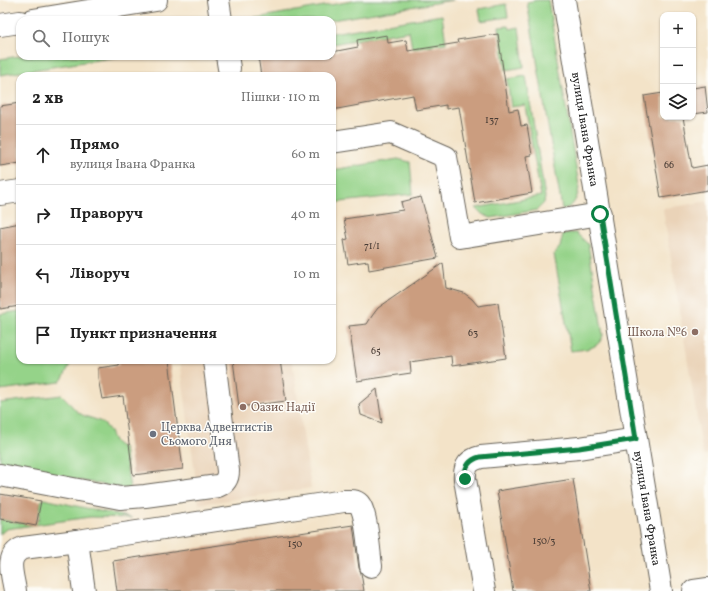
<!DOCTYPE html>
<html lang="uk">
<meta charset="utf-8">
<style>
body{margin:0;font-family:Vollkorn,serif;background:#f6f6f6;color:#222}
.controls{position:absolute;right:12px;top:12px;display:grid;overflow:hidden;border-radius:8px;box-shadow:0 1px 3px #0004}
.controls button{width:36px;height:36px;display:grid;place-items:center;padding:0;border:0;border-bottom:1px solid #e0e0e0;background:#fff;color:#222;font:20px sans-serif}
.stop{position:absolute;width:12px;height:12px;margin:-9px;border:3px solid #0b8043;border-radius:50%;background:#fff}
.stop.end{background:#0b8043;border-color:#fff;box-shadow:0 1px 4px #0008}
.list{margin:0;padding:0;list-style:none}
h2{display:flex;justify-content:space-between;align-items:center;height:52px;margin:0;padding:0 16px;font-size:17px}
h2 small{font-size:13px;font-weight:400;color:#767676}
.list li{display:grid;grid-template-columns:26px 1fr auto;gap:12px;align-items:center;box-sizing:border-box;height:60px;padding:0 16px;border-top:1px solid #e0e0e0}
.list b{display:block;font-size:15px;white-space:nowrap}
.list p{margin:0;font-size:13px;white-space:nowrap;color:#767676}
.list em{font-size:13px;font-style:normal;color:#767676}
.icon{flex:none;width:22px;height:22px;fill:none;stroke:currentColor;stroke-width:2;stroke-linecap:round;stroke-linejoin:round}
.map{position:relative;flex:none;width:708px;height:591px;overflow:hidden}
.search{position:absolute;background:#fff;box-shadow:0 1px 3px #0004;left:16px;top:16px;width:320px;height:44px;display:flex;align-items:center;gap:10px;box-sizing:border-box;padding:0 14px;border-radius:12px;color:#767676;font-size:15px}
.panel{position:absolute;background:#fff;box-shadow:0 1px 3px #0004;left:16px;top:72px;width:320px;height:292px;border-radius:12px}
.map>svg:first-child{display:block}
</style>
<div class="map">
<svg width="708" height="591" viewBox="0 0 708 591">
<rect width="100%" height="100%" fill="#fdfcf7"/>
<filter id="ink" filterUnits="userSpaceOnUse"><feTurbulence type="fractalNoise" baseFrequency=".025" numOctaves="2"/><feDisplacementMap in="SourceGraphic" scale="8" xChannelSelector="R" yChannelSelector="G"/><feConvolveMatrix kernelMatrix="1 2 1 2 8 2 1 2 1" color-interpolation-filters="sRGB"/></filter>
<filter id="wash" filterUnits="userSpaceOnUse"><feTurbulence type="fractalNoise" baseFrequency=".012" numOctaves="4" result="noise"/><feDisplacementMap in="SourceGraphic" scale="16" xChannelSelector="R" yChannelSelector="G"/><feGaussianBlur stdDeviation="0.9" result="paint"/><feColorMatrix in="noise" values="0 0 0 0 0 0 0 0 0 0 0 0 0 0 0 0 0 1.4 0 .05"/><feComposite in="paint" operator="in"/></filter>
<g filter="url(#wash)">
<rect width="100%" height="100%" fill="#f3e3c8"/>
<path fill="#ead3b8" d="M 708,201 L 708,455 L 703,455 L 663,209 Z
M 180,360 L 292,360 L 311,488 L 199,504 Z"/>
<path fill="#95d389" stroke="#587852" d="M 358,0 L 453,0 L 332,20 L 245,20 Z
M 538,0 L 548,0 L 579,186 C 578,197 574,208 562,209 L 527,2 Z
M 506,4 L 508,17 L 481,21 L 479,9 Z
M 442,15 L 446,43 L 412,48 L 409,31 L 332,44 L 332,33 Z
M 509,26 L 510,29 L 519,27 L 524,67 L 506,70 L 499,27 Z
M 20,56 L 123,56 L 0,75 L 0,59 Z
M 526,76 L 545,197 L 544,203 L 537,210 L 491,218 L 482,214 L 476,208 L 541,196 L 525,105 L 511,107 L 507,79 Z
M 398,159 L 410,162 L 413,194 L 332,203 L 332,170 Z
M 568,233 L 576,233 L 588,244 L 603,335 C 599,350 584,349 571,351 L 554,254 L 560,247 L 563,234 Z
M 20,311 L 20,360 L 73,360 C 67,367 66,376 60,382 L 0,390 L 0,314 Z
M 62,395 C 69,401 72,408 79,413 C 88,419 98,418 105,425 C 114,434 110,443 124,448 L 130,489 L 126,489 L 8,467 L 0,460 L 0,403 Z
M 44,499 L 132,518 L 90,517 L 6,529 L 0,534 L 0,519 L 25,524 L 39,520 L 41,501 Z"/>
<g id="blocks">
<path fill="#cb9d7f" d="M 498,34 L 509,111 L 518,109 L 521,126 L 527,125 L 532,155 L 526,156 L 532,193 L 475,203 L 459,107 L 446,109 L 446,105 L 416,110 L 413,95 L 332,110 L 332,76 L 261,76 L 258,56 L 332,56 L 332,52 L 358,47 L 357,40 L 387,35 L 388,43 L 406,40 L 408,51 L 458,43 L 457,40 Z
M 705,86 L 708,112 L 693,114 L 693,88 Z
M 663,93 L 663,117 L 683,117 L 692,168 L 708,165 L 708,190 L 661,198 L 644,96 Z
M 20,103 L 20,163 L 0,166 L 0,106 Z
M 421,197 L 438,258 L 369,270 L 368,261 L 348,264 L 344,240 L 348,239 L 344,219 L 403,210 L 401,202 Z
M 20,223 L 20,306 L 0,309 L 0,227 Z
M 443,263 L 446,288 L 464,293 L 472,299 L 478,306 L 498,303 L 506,358 L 452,366 L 451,356 L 410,362 L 411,373 L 357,381 L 349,326 L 367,324 L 372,316 L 378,308 Z
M 118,360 L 169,360 L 183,469 L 133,475 L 123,396 L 102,399 L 98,378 L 98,368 L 119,365 Z
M 233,360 L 280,360 L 286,401 L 239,407 Z
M 377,389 L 382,423 L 361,415 L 359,404 Z
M 573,479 L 591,591 L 513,591 L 497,491 Z
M 0,494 L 41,501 L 36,526 L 0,519 Z
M 353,525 L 359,568 L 361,573 L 364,591 L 117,591 L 113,561 Z"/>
</g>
</g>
<g filter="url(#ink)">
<use href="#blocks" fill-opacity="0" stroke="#676258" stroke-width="1"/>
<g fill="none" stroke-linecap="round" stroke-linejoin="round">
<defs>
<g id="minor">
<path d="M 218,0 L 221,20"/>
<path id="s1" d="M 564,0 L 661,591"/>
<path d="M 33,20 L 156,0"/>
<path d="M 0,25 L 20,22"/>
<path d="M 227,56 L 229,68"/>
<path d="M 332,142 L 391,133 L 446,157 L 460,237 L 600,214"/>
<path d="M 0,194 L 20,191"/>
<path d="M 0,475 L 120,498 L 145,496 L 218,486 C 225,483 228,479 228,471 L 214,360"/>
<path d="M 15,591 C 13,575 4,556 23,548 L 77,541"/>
<path d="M 84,591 L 77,541 L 344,501 C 349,501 355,500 359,504 C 367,513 369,553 371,566"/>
<path d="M 484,591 L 465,479 C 464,466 469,460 481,457 L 579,448 L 636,439"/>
<path d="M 694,591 L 708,589"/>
</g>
</defs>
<use href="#minor" stroke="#676258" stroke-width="24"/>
<use href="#minor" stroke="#fff" stroke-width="22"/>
</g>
</g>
<g fill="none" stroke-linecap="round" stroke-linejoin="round" filter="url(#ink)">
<path stroke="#0b8043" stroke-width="5" d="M 465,479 C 464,467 469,460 480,457 L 579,448 L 636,439 L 600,214"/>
</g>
<g fill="#8d6e63" stroke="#fdfcf7" stroke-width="1.5">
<circle cx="695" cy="332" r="4"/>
<circle cx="243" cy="407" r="4"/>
</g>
<circle fill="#6b7280" stroke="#fdfcf7" stroke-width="1.5" cx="153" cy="434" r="4"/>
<g text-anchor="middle" stroke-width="3" stroke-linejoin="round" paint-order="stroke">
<g font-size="10" fill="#483c35">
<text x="492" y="123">137</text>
<text x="669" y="168">66</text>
<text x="372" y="249">71/1</text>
<text x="473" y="336">63</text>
<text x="376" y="354">65</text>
<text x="544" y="544">150/3</text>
<text x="295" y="547">150</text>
</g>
<g font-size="12" fill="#1c1c1c" stroke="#fdfcf7">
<text dy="4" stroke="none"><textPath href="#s1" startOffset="131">вулиця Івана Франка</textPath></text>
<text dy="4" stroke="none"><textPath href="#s1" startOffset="515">вулиця Івана Франка</textPath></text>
</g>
<g font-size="12" fill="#785e54" stroke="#fdfcf7" text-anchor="end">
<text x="687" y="336">Школа №6</text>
<text x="251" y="411" text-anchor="start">Оазис Надії</text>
</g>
<g font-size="12" fill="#5b616d" stroke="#fdfcf7" text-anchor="start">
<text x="161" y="431">Церква Адвентистів<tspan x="161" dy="14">Сьомого Дня</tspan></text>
</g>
</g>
</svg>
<div class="controls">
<button>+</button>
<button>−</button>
<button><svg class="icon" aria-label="layers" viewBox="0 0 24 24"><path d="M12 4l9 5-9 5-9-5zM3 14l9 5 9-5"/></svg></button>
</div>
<div class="stop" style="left:600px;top:214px"></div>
<div class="stop end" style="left:465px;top:479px"></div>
<div class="search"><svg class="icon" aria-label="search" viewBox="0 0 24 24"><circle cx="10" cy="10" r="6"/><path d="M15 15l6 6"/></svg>Пошук</div>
<section class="panel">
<h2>2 хв<small>Пішки · 110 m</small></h2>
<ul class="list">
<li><svg class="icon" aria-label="ahead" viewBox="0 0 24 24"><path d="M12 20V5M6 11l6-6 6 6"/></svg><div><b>Прямо</b><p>вулиця Івана Франка</p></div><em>60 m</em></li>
<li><svg class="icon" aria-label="right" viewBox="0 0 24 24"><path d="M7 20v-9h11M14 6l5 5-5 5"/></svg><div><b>Праворуч</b></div><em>40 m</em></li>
<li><svg class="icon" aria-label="left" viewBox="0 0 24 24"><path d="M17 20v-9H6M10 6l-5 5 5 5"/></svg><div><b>Ліворуч</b></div><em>10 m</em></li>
<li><svg class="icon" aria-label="arrive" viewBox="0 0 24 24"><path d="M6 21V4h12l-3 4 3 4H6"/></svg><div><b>Пункт призначення</b></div></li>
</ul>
</section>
</div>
